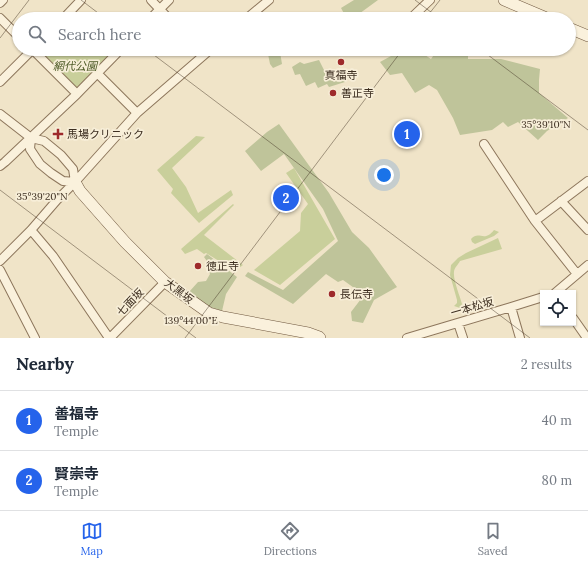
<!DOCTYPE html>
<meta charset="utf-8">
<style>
body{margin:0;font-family:Lora,"Noto Sans JP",serif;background:#f2f2f3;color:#1f2937}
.controls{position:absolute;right:12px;bottom:12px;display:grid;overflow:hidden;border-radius:0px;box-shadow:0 1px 3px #0004}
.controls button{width:36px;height:36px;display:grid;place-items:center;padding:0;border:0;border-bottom:1px solid #e0e1e3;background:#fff;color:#1f2937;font:20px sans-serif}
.you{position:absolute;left:384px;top:175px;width:14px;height:14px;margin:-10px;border:3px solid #fff;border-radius:50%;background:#1a73e8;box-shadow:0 0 0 6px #1a73e833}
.badge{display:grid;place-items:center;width:26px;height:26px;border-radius:50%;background:#2563eb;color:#fff;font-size:13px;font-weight:700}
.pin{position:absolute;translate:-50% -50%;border:2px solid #fff;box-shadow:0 1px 4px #0006}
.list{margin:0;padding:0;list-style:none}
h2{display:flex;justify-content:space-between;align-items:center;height:52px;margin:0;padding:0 16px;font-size:17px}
h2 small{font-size:13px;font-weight:400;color:#747a83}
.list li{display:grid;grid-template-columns:26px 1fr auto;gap:12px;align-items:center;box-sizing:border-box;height:60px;padding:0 16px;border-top:1px solid #e0e1e3}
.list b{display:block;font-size:15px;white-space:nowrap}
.list p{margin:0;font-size:13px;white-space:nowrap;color:#747a83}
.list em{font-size:13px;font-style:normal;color:#747a83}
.icon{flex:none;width:22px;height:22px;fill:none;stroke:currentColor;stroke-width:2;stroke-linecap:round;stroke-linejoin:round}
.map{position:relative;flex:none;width:588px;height:338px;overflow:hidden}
.search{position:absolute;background:#fff;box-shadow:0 1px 3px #0004;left:12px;right:12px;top:12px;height:44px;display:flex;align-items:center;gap:10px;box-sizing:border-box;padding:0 14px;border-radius:22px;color:#747a83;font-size:15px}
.sheet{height:172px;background:#fff}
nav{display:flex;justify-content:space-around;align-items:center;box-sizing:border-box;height:56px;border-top:1px solid #e0e1e3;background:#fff;font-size:11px;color:#747a83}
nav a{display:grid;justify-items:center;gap:2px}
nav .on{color:#2563eb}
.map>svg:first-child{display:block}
</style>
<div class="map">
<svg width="588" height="338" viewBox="0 0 588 338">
<rect width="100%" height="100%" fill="#f0e4c8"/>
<path fill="#c9cf9b" d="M 36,49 L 105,49 L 107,51 L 109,56 L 79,88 L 73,88 Z
M 196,136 L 205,137 L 172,168 L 186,187 L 198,213 L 231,190 L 233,195 L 199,223 L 171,193 L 173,189 L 157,170 Z
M 294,168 L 335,239 L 280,285 L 254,270 L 300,231 L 301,213 L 308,204 L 286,173 Z
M 233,204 L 234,205 L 204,235 L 243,265 L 235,271 L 206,253 L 204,254 L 197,249 L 185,254 L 181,249 Z
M 494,230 L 499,232 L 494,236 L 475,244 L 472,242 L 471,239 C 479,230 484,243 494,230 Z
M 498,238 L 502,249 L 460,261 C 458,265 454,268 454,272 C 453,280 460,296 462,304 L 460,308 L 454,306 L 457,303 L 457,300 L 450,275 L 451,265 L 458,258 L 466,253 Z"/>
<path fill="#bfc49a" d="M 354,0 L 378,0 L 352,19 L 347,19 L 341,8 Z
M 267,49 L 281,49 L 280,52 L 282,64 L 273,68 L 270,64 Z
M 395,49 L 416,49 L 431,59 L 438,49 L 468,49 L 468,59 L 501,59 L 540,69 L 539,80 L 539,93 L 568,118 L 547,131 L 538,140 L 518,122 L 508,127 L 503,122 L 492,130 L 460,135 L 453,118 L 437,90 L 429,85 L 415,93 L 402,73 L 390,75 L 380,62 L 391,56 Z
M 319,60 L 329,80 L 342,75 L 345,82 L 329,87 L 327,84 L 318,88 L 315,82 L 306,86 L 300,74 L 295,75 L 292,67 L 300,62 L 304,64 Z
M 279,124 L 329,193 L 352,232 L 369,248 L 397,287 L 374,300 L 363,323 L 352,321 L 351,312 L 364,295 L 343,280 L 338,282 L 326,274 L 293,304 L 245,276 L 248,272 L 283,290 L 338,241 L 323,209 L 284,154 L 261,171 L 245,151 L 267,132 Z
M 207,254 L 237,277 L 226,294 L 222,311 L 206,306 L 189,292 L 198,282 L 206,281 L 210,274 L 207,268 L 209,264 L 204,257 Z"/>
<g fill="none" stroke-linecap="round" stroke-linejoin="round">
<defs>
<path id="street" d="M 151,0 L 169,19
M 0,3 L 3,0
M 70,12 L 77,19
M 0,18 L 19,37
M 63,19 L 81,0
M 150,19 L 169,0
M 246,19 L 269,0
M 410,19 L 430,0
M 32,49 L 77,94
M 197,49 L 203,56
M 97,73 L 137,113
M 0,82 L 33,49
M 0,114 L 31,138 L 44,141 L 61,155 L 73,169 L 75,182 L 63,181 L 51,173 L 40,164 L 30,149 L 31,138
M 484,144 L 535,221 L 577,274
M 0,166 L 5,162 L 77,94 L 121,49
M 561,201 L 588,230
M 535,221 L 588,181
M 31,230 L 53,256 L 109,338
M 0,261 L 31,230 L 57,200 L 75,182 L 137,113 L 211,49
M 0,270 L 35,338
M 555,293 L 588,265
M 511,307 L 520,338
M 573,318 L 587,338
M 458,323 L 463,338
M 110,338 L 165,282
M 407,338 L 511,307 L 543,297"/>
<path id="secondary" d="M 504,0 L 549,19
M 569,28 L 588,36
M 75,182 L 80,191 L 125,242 L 165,282 L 209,313 L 223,317 L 308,333 L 319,337 L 320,338"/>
</defs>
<use href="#street" stroke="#8d765c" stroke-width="10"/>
<use href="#secondary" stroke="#6f573f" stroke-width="12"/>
<use href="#street" stroke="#faf1dc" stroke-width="8"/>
<use href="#secondary" stroke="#faf1dc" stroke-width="11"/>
</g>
<path fill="none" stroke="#3d2e20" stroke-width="1" stroke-opacity="0.45" d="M 81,0 L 106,19M 415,0 L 440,19M 425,19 L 440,0M 0,38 L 29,0M 146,49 L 530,338M 480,49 L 588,130M 0,190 L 196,338M 185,338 L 403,49"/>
<g fill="#9e2a2b" stroke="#f7eed8" stroke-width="1.5">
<circle cx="341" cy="62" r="4"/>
<circle cx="333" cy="93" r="4"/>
<path d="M56 128h4v4h4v4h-4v4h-4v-4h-4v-4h4z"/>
<circle cx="198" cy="266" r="4"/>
<circle cx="332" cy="294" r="4"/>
</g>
<g text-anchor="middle" stroke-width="3.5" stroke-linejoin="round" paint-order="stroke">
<g font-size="11" font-style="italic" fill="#4d5a26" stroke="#f7eed8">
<text x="75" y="70">網代公園</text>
</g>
<g font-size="11" fill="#3d2e20" stroke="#f7eed8" text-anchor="start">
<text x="341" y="79" text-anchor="middle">真福寺</text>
<text x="341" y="97">善正寺</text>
<text x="67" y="138">馬場クリニック</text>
<text x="206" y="270">徳正寺</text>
<text x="340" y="298">長伝寺</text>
</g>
<g font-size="11" fill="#3d2e20" stroke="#f7eed8">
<text transform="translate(179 291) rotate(37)" y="4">大黒坂</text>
<text transform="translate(130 302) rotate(-46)" y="4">七面坂</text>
<text transform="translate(472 307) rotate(-16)" y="4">一本松坂</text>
</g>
</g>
<g font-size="10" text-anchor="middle" fill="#3d2e20" stroke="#f7eed8" stroke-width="3.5" stroke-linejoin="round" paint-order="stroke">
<text x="546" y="128">35°39'10"N</text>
<text x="42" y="200">35°39'20"N</text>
<text x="191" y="324">139°44'00"E</text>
</g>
</svg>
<div class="controls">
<button><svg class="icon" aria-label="locate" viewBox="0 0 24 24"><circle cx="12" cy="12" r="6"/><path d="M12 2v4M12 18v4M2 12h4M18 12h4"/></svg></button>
</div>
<div class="you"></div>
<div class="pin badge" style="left:407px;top:134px">1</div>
<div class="pin badge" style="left:286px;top:198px">2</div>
<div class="search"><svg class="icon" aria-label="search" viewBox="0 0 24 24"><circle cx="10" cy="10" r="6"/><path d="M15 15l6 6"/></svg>Search here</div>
</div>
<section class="sheet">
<h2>Nearby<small>2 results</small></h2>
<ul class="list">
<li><span class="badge">1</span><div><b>善福寺</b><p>Temple</p></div><em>40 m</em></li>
<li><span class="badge">2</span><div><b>賢崇寺</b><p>Temple</p></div><em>80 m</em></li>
</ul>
</section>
<nav>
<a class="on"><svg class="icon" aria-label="map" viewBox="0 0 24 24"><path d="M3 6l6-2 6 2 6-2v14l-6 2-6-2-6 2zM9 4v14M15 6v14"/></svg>Map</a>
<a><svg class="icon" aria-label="directions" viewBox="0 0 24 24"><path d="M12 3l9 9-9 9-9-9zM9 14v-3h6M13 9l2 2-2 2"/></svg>Directions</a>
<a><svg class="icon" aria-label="saved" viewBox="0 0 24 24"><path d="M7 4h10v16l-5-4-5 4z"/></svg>Saved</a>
</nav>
